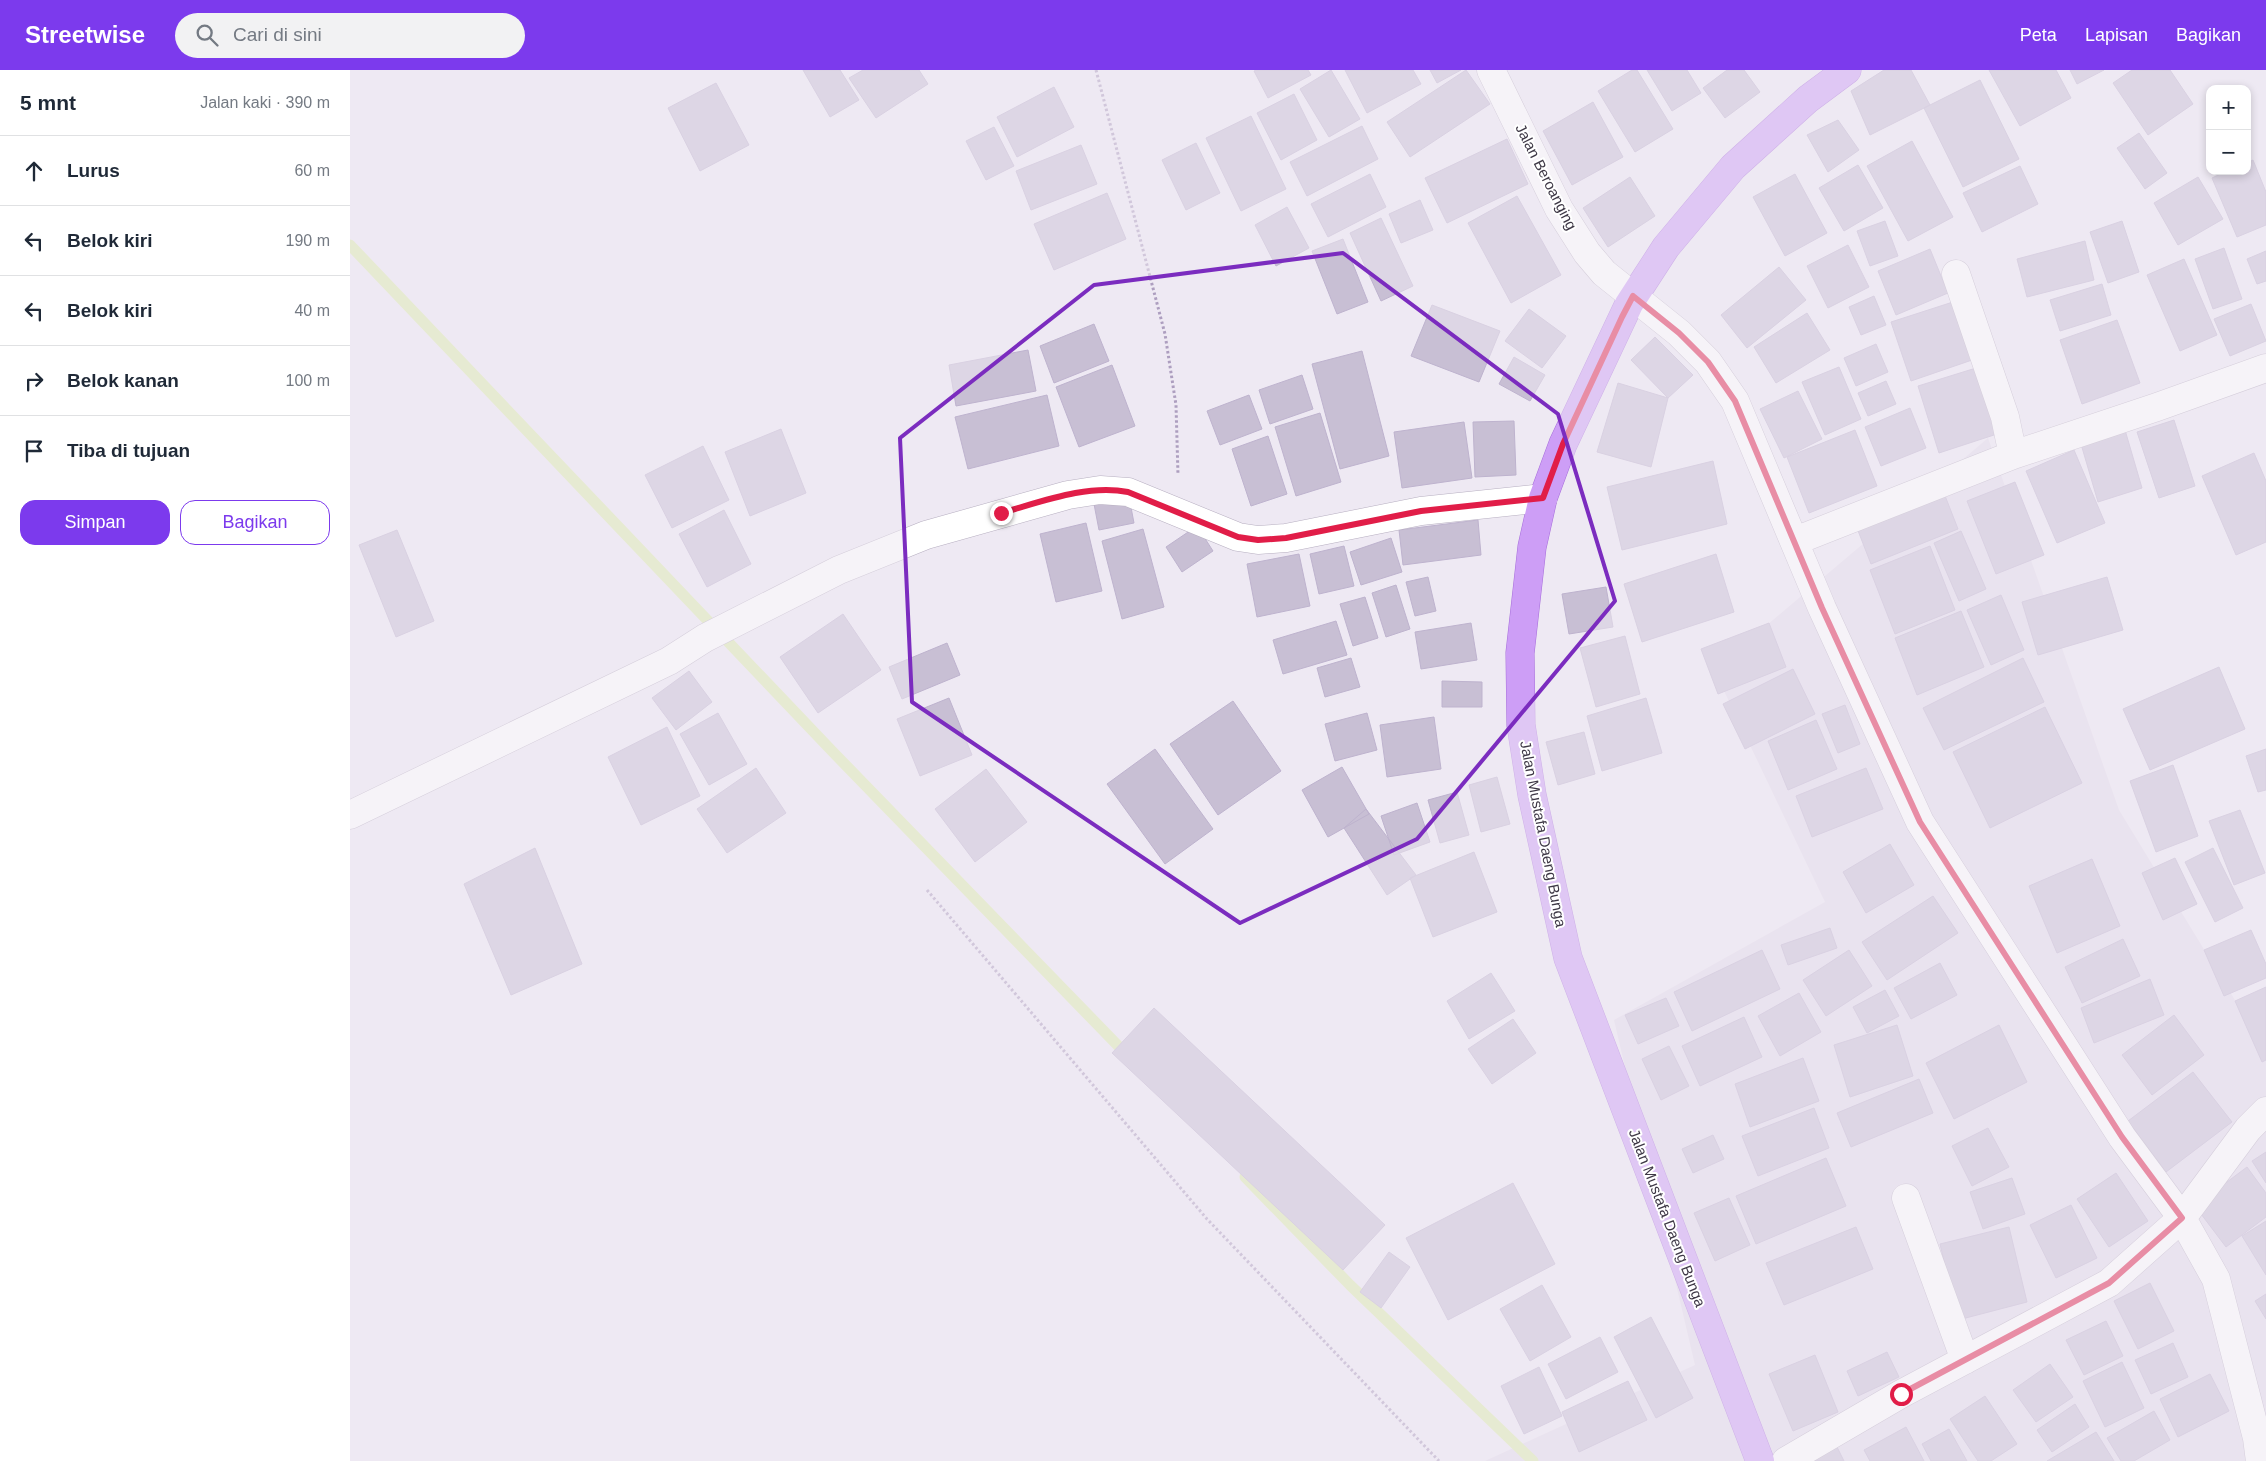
<!DOCTYPE html>
<html lang="id">
<meta charset="utf-8">
<style>
body{margin:0;font-family:Arial,sans-serif;background:#f2f2f3;color:#1f2937}
.controls{position:absolute;right:15px;top:15px;display:grid;overflow:hidden;border-radius:10px;box-shadow:0 2px 8px #0003}
.controls button{width:45px;height:45px;display:grid;place-items:center;padding:0;border:0;border-bottom:1px solid #e0e1e3;background:#fff;color:#1f2937;font:25px sans-serif}
.stop{position:absolute;width:15px;height:15px;margin:-11px;border:4px solid #e11d48;border-radius:50%;background:#fff}
.stop.end{background:#e11d48;border-color:#fff;box-shadow:0 1px 5px #0008}
.list{margin:0;padding:0;list-style:none}
h2{display:flex;justify-content:space-between;align-items:center;height:65px;margin:0;padding:0 20px;font-size:21px}
h2 small{font-size:16px;font-weight:400;color:#747a83}
.list li{display:grid;grid-template-columns:32px 1fr auto;gap:15px;align-items:center;box-sizing:border-box;height:70px;padding:0 20px;border-top:1px solid #e0e1e3}
.list b{display:block;font-size:19px;white-space:nowrap}
.list em{font-size:16px;font-style:normal;color:#747a83}
.actions{display:flex;gap:10px;padding:15px 20px}
.actions a{flex:1;padding:11px 0;border:1px solid #7c3aed;border-radius:15px;text-align:center;font-size:18px;color:#7c3aed}
.actions .main{background:#7c3aed;color:#fff}
.icon{flex:none;width:28px;height:28px;fill:none;stroke:currentColor;stroke-width:2;stroke-linecap:round;stroke-linejoin:round}
.map{position:relative;flex:none;width:1916px;height:1391px;overflow:hidden}
header{display:flex;align-items:center;gap:30px;box-sizing:border-box;height:70px;padding:0 25px;background:#7c3aed;color:#fff}
header strong{font-size:24px}
nav{display:flex;gap:28px;margin-inline-start:auto;font-size:18px}
.search{width:350px;height:45px;background:#f2f2f3;display:flex;align-items:center;gap:12px;box-sizing:border-box;padding:0 18px;border-radius:28px;color:#747a83;font-size:19px}
main{display:flex}
aside{flex:1;background:#fff}
.map>svg:first-child{display:block}
</style>
<header>
<strong>Streetwise</strong>
<div class="search"><svg class="icon" aria-label="search" viewBox="0 0 24 24"><circle cx="10" cy="10" r="6"/><path d="M15 15l6 6"/></svg>Cari di sini</div>
<nav><a>Peta</a><a>Lapisan</a><a>Bagikan</a></nav>
</header>
<main>
<aside>
<h2>5 mnt<small>Jalan kaki · 390 m</small></h2>
<ul class="list">
<li><svg class="icon" aria-label="ahead" viewBox="0 0 24 24"><path d="M12 20V5M6 11l6-6 6 6"/></svg><div><b>Lurus</b></div><em>60 m</em></li>
<li><svg class="icon" aria-label="left" viewBox="0 0 24 24"><path d="M17 20v-9H6M10 6l-5 5 5 5"/></svg><div><b>Belok kiri</b></div><em>190 m</em></li>
<li><svg class="icon" aria-label="left" viewBox="0 0 24 24"><path d="M17 20v-9H6M10 6l-5 5 5 5"/></svg><div><b>Belok kiri</b></div><em>40 m</em></li>
<li><svg class="icon" aria-label="right" viewBox="0 0 24 24"><path d="M7 20v-9h11M14 6l5 5-5 5"/></svg><div><b>Belok kanan</b></div><em>100 m</em></li>
<li><svg class="icon" aria-label="arrive" viewBox="0 0 24 24"><path d="M6 21V4h12l-3 4 3 4H6"/></svg><div><b>Tiba di tujuan</b></div></li>
</ul>
<div class="actions"><a class="main">Simpan</a><a>Bagikan</a></div>
</aside>
<div class="map">
<svg width="1916" height="1391" viewBox="0 0 1916 1391">
<rect width="100%" height="100%" fill="#eee9f3"/>
<path fill="#e3dbeb" d="M 1638,368 L 1769,740 L 1916,981 L 1916,1391 L 1135,1391 L 1345,1295 L 1264,950 L 1475,832 L 1364,600 Z"/>
<g fill="none" stroke-linecap="round" stroke-linejoin="round">
<path stroke="#dcebaa" stroke-width="11" d="M 0,175 L 482,681 L 779,987
M 895,1107 L 1000,1215 L 1183,1391"/>
</g>
<path fill="#c8bfd4" stroke="#beb3ce" d="M 453,0 L 490,0 L 509,30 L 480,47 Z
M 513,0 L 569,0 L 578,14 L 526,48 L 499,8 Z
M 906,0 L 958,0 L 961,5 L 918,28 L 904,1 Z
M 981,0 L 1010,49 L 979,67 L 950,19 Z
M 995,0 L 1063,0 L 1071,14 L 1017,43 Z
M 1080,0 L 1111,0 L 1087,13 Z
M 1116,0 L 1140,34 L 1060,87 L 1037,52 Z
M 1282,0 L 1287,0 L 1323,59 L 1285,82 L 1248,21 Z
M 1297,0 L 1337,0 L 1351,23 L 1322,41 Z
M 1377,0 L 1394,0 L 1410,22 L 1375,48 L 1353,18 Z
M 1534,0 L 1561,0 L 1580,35 L 1520,65 L 1501,21 Z
M 1639,0 L 1706,0 L 1721,28 L 1670,56 Z
M 1720,0 L 1754,0 L 1727,14 Z
M 1782,0 L 1820,0 L 1843,34 L 1798,65 L 1763,13 Z
M 1630,10 L 1669,89 L 1613,117 L 1574,38 Z
M 366,13 L 399,75 L 350,101 L 318,38 Z
M 704,17 L 724,57 L 667,87 L 647,47 Z
M 944,24 L 967,70 L 931,90 L 907,43 Z
M 1243,32 L 1273,87 L 1222,115 L 1193,61 Z
M 901,46 L 936,119 L 891,141 L 856,68 Z
M 1488,50 L 1509,80 L 1478,102 L 1457,65 Z
M 1012,56 L 1028,89 L 957,126 L 940,92 Z
M 644,57 L 664,96 L 636,110 L 616,71 Z
M 1789,63 L 1817,103 L 1795,119 L 1767,78 Z
M 1157,69 L 1178,114 L 1097,153 L 1075,108 Z
M 1562,71 L 1603,147 L 1558,171 L 1517,96 Z
M 846,73 L 870,123 L 836,140 L 812,90 Z
M 731,75 L 747,114 L 681,140 L 666,101 Z
M 1903,90 L 1916,122 L 1916,155 L 1887,167 L 1862,108 L 1877,101 L 1897,101 L 1897,93 Z
M 1508,95 L 1533,138 L 1494,161 L 1469,118 Z
M 1670,96 L 1688,134 L 1632,162 L 1613,123 Z
M 1020,104 L 1036,137 L 978,167 L 961,134 Z
M 1445,104 L 1477,163 L 1435,186 L 1403,127 Z
M 1280,107 L 1305,146 L 1258,177 L 1233,138 Z
M 1848,107 L 1873,149 L 1828,175 L 1804,133 Z
M 757,123 L 776,169 L 704,200 L 684,154 Z
M 1167,126 L 1211,205 L 1161,233 L 1118,153 Z
M 1070,130 L 1083,160 L 1051,173 L 1039,144 Z
M 937,137 L 959,178 L 926,196 L 905,155 Z
M 1031,148 L 1063,216 L 1031,231 L 1000,163 Z
M 1535,151 L 1548,186 L 1520,196 L 1507,161 Z
M 1772,151 L 1789,202 L 1758,213 L 1740,162 Z
M 993,169 L 1018,232 L 987,244 L 962,181 Z
M 1735,171 L 1744,210 L 1677,227 L 1667,189 Z
M 1498,175 L 1519,217 L 1478,238 L 1457,196 Z
M 1874,178 L 1892,229 L 1863,239 L 1845,189 Z
M 1580,179 L 1598,223 L 1546,245 L 1528,201 Z
M 1916,181 L 1916,211 L 1907,214 L 1897,189 Z
M 1834,189 L 1867,265 L 1830,281 L 1797,205 Z
M 1429,197 L 1456,230 L 1397,278 L 1371,245 Z
M 1752,214 L 1761,245 L 1710,261 L 1700,230 Z
M 1524,226 L 1536,255 L 1511,265 L 1499,237 Z
M 1606,231 L 1625,289 L 1561,311 L 1541,252 Z
M 1901,234 L 1916,271 L 1880,286 L 1864,249 Z
M 1082,235 L 1150,261 L 1129,312 L 1061,286 Z
M 1179,239 L 1216,266 L 1192,298 L 1155,271 Z
M 1457,243 L 1480,280 L 1426,313 L 1404,277 Z
M 1767,250 L 1790,313 L 1732,334 L 1710,270 Z
M 744,254 L 759,291 L 704,313 L 690,276 Z
M 1305,267 L 1343,305 L 1318,328 L 1281,290 Z
M 1526,274 L 1538,302 L 1506,316 L 1494,288 Z
M 678,280 L 686,321 L 606,336 L 599,295 Z
M 1012,281 L 1039,386 L 990,399 L 962,294 Z
M 1164,287 L 1195,305 L 1180,331 L 1149,314 Z
M 762,295 L 785,356 L 729,377 L 706,317 Z
M 1489,297 L 1511,349 L 1475,365 L 1452,312 Z
M 1626,298 L 1647,364 L 1589,383 L 1568,316 Z
M 952,305 L 963,339 L 920,354 L 909,320 Z
M 1536,311 L 1546,334 L 1518,346 L 1508,323 Z
M 1268,313 L 1318,328 L 1301,397 L 1247,382 Z
M 1448,321 L 1472,369 L 1434,388 L 1410,339 Z
M 697,325 L 709,376 L 618,399 L 605,347 Z
M 899,325 L 912,359 L 870,375 L 857,341 Z
M 1560,338 L 1576,378 L 1531,396 L 1515,357 Z
M 970,343 L 991,412 L 946,426 L 925,357 Z
M 1824,350 L 1845,416 L 1809,428 L 1787,362 Z
M 1164,351 L 1166,405 L 1125,407 L 1123,352 Z
M 1114,352 L 1122,408 L 1052,418 L 1044,362 Z
M 431,359 L 456,423 L 400,446 L 375,382 Z
M 1505,360 L 1527,416 L 1459,443 L 1437,387 Z
M 1775,360 L 1792,418 L 1748,432 L 1731,374 Z
M 918,366 L 937,424 L 901,436 L 882,379 Z
M 353,376 L 379,430 L 322,458 L 295,405 Z
M 1724,380 L 1755,453 L 1707,473 L 1676,401 Z
M 1904,383 L 1916,411 L 1916,472 L 1886,485 L 1852,406 Z
M 1363,391 L 1377,454 L 1272,480 L 1257,417 Z
M 1665,412 L 1694,485 L 1646,504 L 1617,431 Z
M 1592,418 L 1608,459 L 1521,494 L 1505,453 Z
M 779,427 L 784,453 L 749,460 L 744,434 Z
M 374,440 L 401,494 L 357,517 L 329,464 Z
M 1128,450 L 1131,485 L 1053,495 L 1049,460 Z
M 736,453 L 752,521 L 706,532 L 690,464 Z
M 847,456 L 863,481 L 832,502 L 816,477 Z
M 793,459 L 814,537 L 772,549 L 752,471 Z
M 47,460 L 84,551 L 46,567 L 9,475 Z
M 1611,461 L 1636,519 L 1609,531 L 1584,473 Z
M 1041,468 L 1052,502 L 1011,515 L 1000,482 Z
M 994,476 L 1004,516 L 969,524 L 960,484 Z
M 1580,476 L 1605,540 L 1545,564 L 1520,500 Z
M 949,484 L 960,536 L 907,547 L 897,494 Z
M 1366,484 L 1384,542 L 1292,572 L 1274,514 Z
M 1078,507 L 1086,541 L 1065,546 L 1056,512 Z
M 1757,507 L 1773,560 L 1688,585 L 1672,532 Z
M 1046,515 L 1060,559 L 1036,567 L 1022,523 Z
M 1256,517 L 1263,557 L 1219,564 L 1212,524 Z
M 1651,525 L 1674,580 L 1641,595 L 1617,540 Z
M 1015,527 L 1028,568 L 1003,576 L 990,534 Z
M 1611,541 L 1634,597 L 1567,625 L 1545,568 Z
M 493,544 L 531,600 L 468,643 L 430,587 Z
M 986,551 L 997,585 L 933,604 L 923,570 Z
M 1121,553 L 1127,590 L 1071,599 L 1065,562 Z
M 1419,553 L 1436,597 L 1368,624 L 1351,579 Z
M 1275,566 L 1290,624 L 1246,637 L 1230,578 Z
M 597,573 L 610,605 L 552,629 L 539,597 Z
M 1001,588 L 1010,617 L 975,627 L 967,598 Z
M 1673,588 L 1694,632 L 1594,680 L 1573,638 Z
M 1869,597 L 1895,659 L 1800,700 L 1773,639 Z
M 1443,599 L 1465,644 L 1395,679 L 1373,634 Z
M 339,601 L 362,632 L 326,660 L 302,628 Z
M 1092,611 L 1132,612 L 1132,637 L 1092,637 Z
M 599,628 L 622,685 L 570,706 L 547,649 Z
M 1296,628 L 1312,683 L 1252,701 L 1237,646 Z
M 883,631 L 931,701 L 868,745 L 820,674 Z
M 1495,635 L 1510,674 L 1488,683 L 1472,644 Z
M 1695,637 L 1732,713 L 1640,758 L 1603,682 Z
M 368,643 L 397,694 L 359,715 L 330,664 Z
M 1017,643 L 1027,680 L 985,691 L 975,654 Z
M 1084,647 L 1091,699 L 1037,707 L 1030,655 Z
M 1466,650 L 1487,699 L 1438,720 L 1418,671 Z
M 317,657 L 350,726 L 291,755 L 258,687 Z
M 1234,662 L 1245,704 L 1208,715 L 1196,672 Z
M 805,679 L 863,759 L 815,794 L 757,714 Z
M 1916,679 L 1916,720 L 1908,722 L 1896,686 Z
M 1823,695 L 1848,766 L 1806,782 L 1780,711 Z
M 992,697 L 1019,744 L 978,767 L 952,720 Z
M 406,698 L 436,743 L 377,783 L 347,739 Z
M 1516,698 L 1533,739 L 1462,767 L 1446,726 Z
M 636,699 L 677,752 L 625,792 L 585,739 Z
M 1147,707 L 1160,754 L 1131,762 L 1119,715 Z
M 1107,722 L 1119,765 L 1090,773 L 1078,730 Z
M 1067,733 L 1080,772 L 1044,785 L 1031,746 Z
M 1016,739 L 1066,805 L 1037,825 L 994,758 Z
M 1890,740 L 1915,803 L 1884,815 L 1859,751 Z
M 1540,774 L 1564,815 L 1516,843 L 1493,802 Z
M 185,778 L 232,894 L 161,925 L 114,814 Z
M 1863,778 L 1893,838 L 1865,852 L 1835,792 Z
M 1124,782 L 1147,842 L 1083,867 L 1060,808 Z
M 1825,788 L 1847,834 L 1813,850 L 1792,803 Z
M 1742,789 L 1770,856 L 1707,883 L 1679,816 Z
M 1583,826 L 1608,863 L 1537,910 L 1512,872 Z
M 1480,858 L 1487,878 L 1438,895 L 1431,875 Z
M 1901,860 L 1916,894 L 1916,908 L 1874,926 L 1854,880 Z
M 1773,869 L 1790,906 L 1732,933 L 1715,897 Z
M 1412,880 L 1430,919 L 1342,961 L 1324,922 Z
M 1499,880 L 1522,916 L 1476,946 L 1453,910 Z
M 1590,893 L 1607,925 L 1561,949 L 1544,918 Z
M 1141,903 L 1165,941 L 1119,969 L 1097,931 Z
M 1800,909 L 1814,945 L 1744,973 L 1731,938 Z
M 1916,917 L 1916,990 L 1912,992 L 1885,931 Z
M 1535,920 L 1549,946 L 1517,963 L 1503,937 Z
M 1449,923 L 1471,962 L 1430,986 L 1408,946 Z
M 1316,928 L 1329,956 L 1288,974 L 1275,945 Z
M 804,938 L 1035,1155 L 993,1200 L 762,983 Z
M 1824,945 L 1854,985 L 1802,1025 L 1772,985 Z
M 1394,947 L 1412,987 L 1350,1016 L 1332,976 Z
M 1163,949 L 1186,983 L 1142,1014 L 1118,979 Z
M 1547,955 L 1563,1006 L 1500,1027 L 1484,975 Z
M 1649,955 L 1677,1012 L 1604,1049 L 1576,993 Z
M 1319,976 L 1339,1016 L 1311,1030 L 1292,989 Z
M 1453,988 L 1469,1031 L 1400,1057 L 1385,1014 Z
M 1843,1002 L 1882,1052 L 1816,1102 L 1778,1051 Z
M 1569,1009 L 1583,1043 L 1501,1077 L 1487,1043 Z
M 1464,1038 L 1479,1078 L 1408,1106 L 1392,1066 Z
M 1638,1058 L 1659,1097 L 1622,1116 L 1602,1076 Z
M 1363,1065 L 1374,1089 L 1343,1103 L 1332,1079 Z
M 1916,1082 L 1916,1113 L 1902,1091 Z
M 1476,1088 L 1496,1136 L 1406,1174 L 1386,1126 Z
M 1897,1097 L 1916,1123 L 1916,1147 L 1876,1177 L 1845,1136 Z
M 1766,1103 L 1798,1151 L 1759,1177 L 1727,1129 Z
M 1662,1108 L 1675,1144 L 1633,1159 L 1620,1122 Z
M 1163,1113 L 1205,1194 L 1098,1250 L 1056,1168 Z
M 1379,1128 L 1400,1175 L 1365,1191 L 1344,1143 Z
M 1721,1135 L 1747,1188 L 1706,1208 L 1680,1155 Z
M 1916,1151 L 1916,1205 L 1892,1166 Z
M 1506,1157 L 1523,1199 L 1434,1235 L 1416,1193 Z
M 1659,1157 L 1677,1232 L 1608,1250 L 1590,1174 Z
M 1039,1182 L 1060,1197 L 1031,1238 L 1010,1222 Z
M 1800,1213 L 1824,1261 L 1788,1279 L 1764,1231 Z
M 1192,1215 L 1221,1267 L 1180,1291 L 1150,1239 Z
M 1916,1224 L 1916,1249 L 1905,1231 Z
M 1301,1247 L 1343,1328 L 1306,1348 L 1264,1267 Z
M 1756,1251 L 1773,1286 L 1734,1305 L 1716,1270 Z
M 1250,1267 L 1268,1302 L 1216,1329 L 1198,1294 Z
M 1823,1273 L 1838,1307 L 1801,1324 L 1785,1290 Z
M 1537,1282 L 1549,1307 L 1508,1326 L 1497,1301 Z
M 1465,1285 L 1488,1342 L 1443,1361 L 1419,1304 Z
M 1772,1292 L 1794,1338 L 1755,1357 L 1733,1311 Z
M 1700,1294 L 1723,1327 L 1686,1352 L 1663,1320 Z
M 1189,1297 L 1212,1346 L 1174,1364 L 1151,1316 Z
M 1860,1304 L 1879,1341 L 1828,1367 L 1810,1329 Z
M 1278,1311 L 1297,1350 L 1229,1382 L 1212,1342 Z
M 1635,1326 L 1667,1374 L 1641,1391 L 1628,1391 L 1600,1349 Z
M 1725,1334 L 1739,1357 L 1702,1382 L 1687,1360 Z
M 1804,1341 L 1820,1370 L 1784,1391 L 1771,1391 L 1757,1368 Z
M 1556,1357 L 1574,1391 L 1520,1391 L 1514,1380 Z
M 1599,1359 L 1617,1391 L 1581,1391 L 1572,1374 Z
M 1746,1362 L 1764,1391 L 1697,1391 Z
M 1487,1377 L 1494,1391 L 1455,1391 Z"/>
<g fill="none" stroke-linecap="round" stroke-linejoin="round">
<defs>
<path id="street" d="M 1141,0 L 1209,139 L 1237,183 L 1254,203 L 1329,263 L 1358,292 L 1385,331 L 1472,538 L 1570,752 L 1772,1067 L 1832,1148 L 1866,1209 L 1907,1368 L 1910,1391
M 1606,204 L 1655,347 L 1663,385 L 1807,337 L 1916,298
M 1445,471 L 1663,385
M 0,745 L 319,591 L 355,568 L 489,500 L 576,465 L 718,425 L 750,420 L 778,422 L 888,467 L 908,470 L 936,468 L 1071,441 L 1193,428
M 1556,1128 L 1615,1290
M 1436,1391 L 1551,1324 L 1759,1213 L 1832,1148 L 1898,1059 L 1916,1041"/>
<path id="primary" d="M 1410,1391 L 1218,888 L 1182,725 L 1171,655 L 1170,583 L 1182,477 L 1193,428 L 1213,374 L 1279,234 L 1316,177 L 1383,97 L 1458,29 L 1497,0"/>
</defs>
<use href="#street" stroke="#b7afc1" stroke-width="29"/>
<use href="#primary" stroke="#a76fdb" stroke-width="29"/>
<path stroke="#ad9ebf" stroke-width="3" stroke-dasharray="2.5 2.5" stroke-linecap="butt" d="M 746,0 L 815,264 L 826,335 L 828,405
M 577,820 L 857,1149 L 1089,1391"/>
<use href="#street" stroke="#fff" stroke-width="28"/>
<use href="#primary" stroke="#cd9ef6" stroke-width="28"/>
</g>
<g fill="none" stroke-linecap="round" stroke-linejoin="round">
<path stroke="#e11d48" stroke-width="6" d="M 651,443 C 691,432 736,414 778,422 L 888,467 L 908,470 L 936,468 L 1071,441 L 1193,428 L 1213,374 L 1272,247 L 1283,226 L 1329,263 L 1358,292 L 1385,331 L 1472,538 L 1570,752 L 1772,1067 L 1832,1148 L 1759,1213 L 1551,1324"/>
</g>
<path d="M0 0H1916V1391H0ZM 993,183 L 1208,344 L 1265,531 L 1067,769 L 890,853 L 562,632 L 550,368 L 744,215 Z" fill="#eee9f3" fill-opacity=".55" fill-rule="evenodd"/>
<path fill="none" stroke="#7b2cbf" stroke-width="4" stroke-linejoin="round" d="M 993,183 L 1208,344 L 1265,531 L 1067,769 L 890,853 L 562,632 L 550,368 L 744,215 Z"/>
<g text-anchor="middle" stroke-width="4" stroke-linejoin="round" paint-order="stroke">
<g font-size="15" fill="#3e3846" stroke="#fff">
<text transform="translate(1196 107) rotate(63)" y="5">Jalan Beroanging</text>
<text transform="translate(1193 764) rotate(79)" y="5">Jalan Mustafa Daeng Bunga</text>
<text transform="translate(1317 1148) rotate(69)" y="5">Jalan Mustafa Daeng Bunga</text>
</g>
</g>
</svg>
<div class="controls">
<button>+</button>
<button>−</button>
</div>
<div class="stop" style="left:1551px;top:1324px"></div>
<div class="stop end" style="left:651px;top:443px"></div>
</div>
</main>
